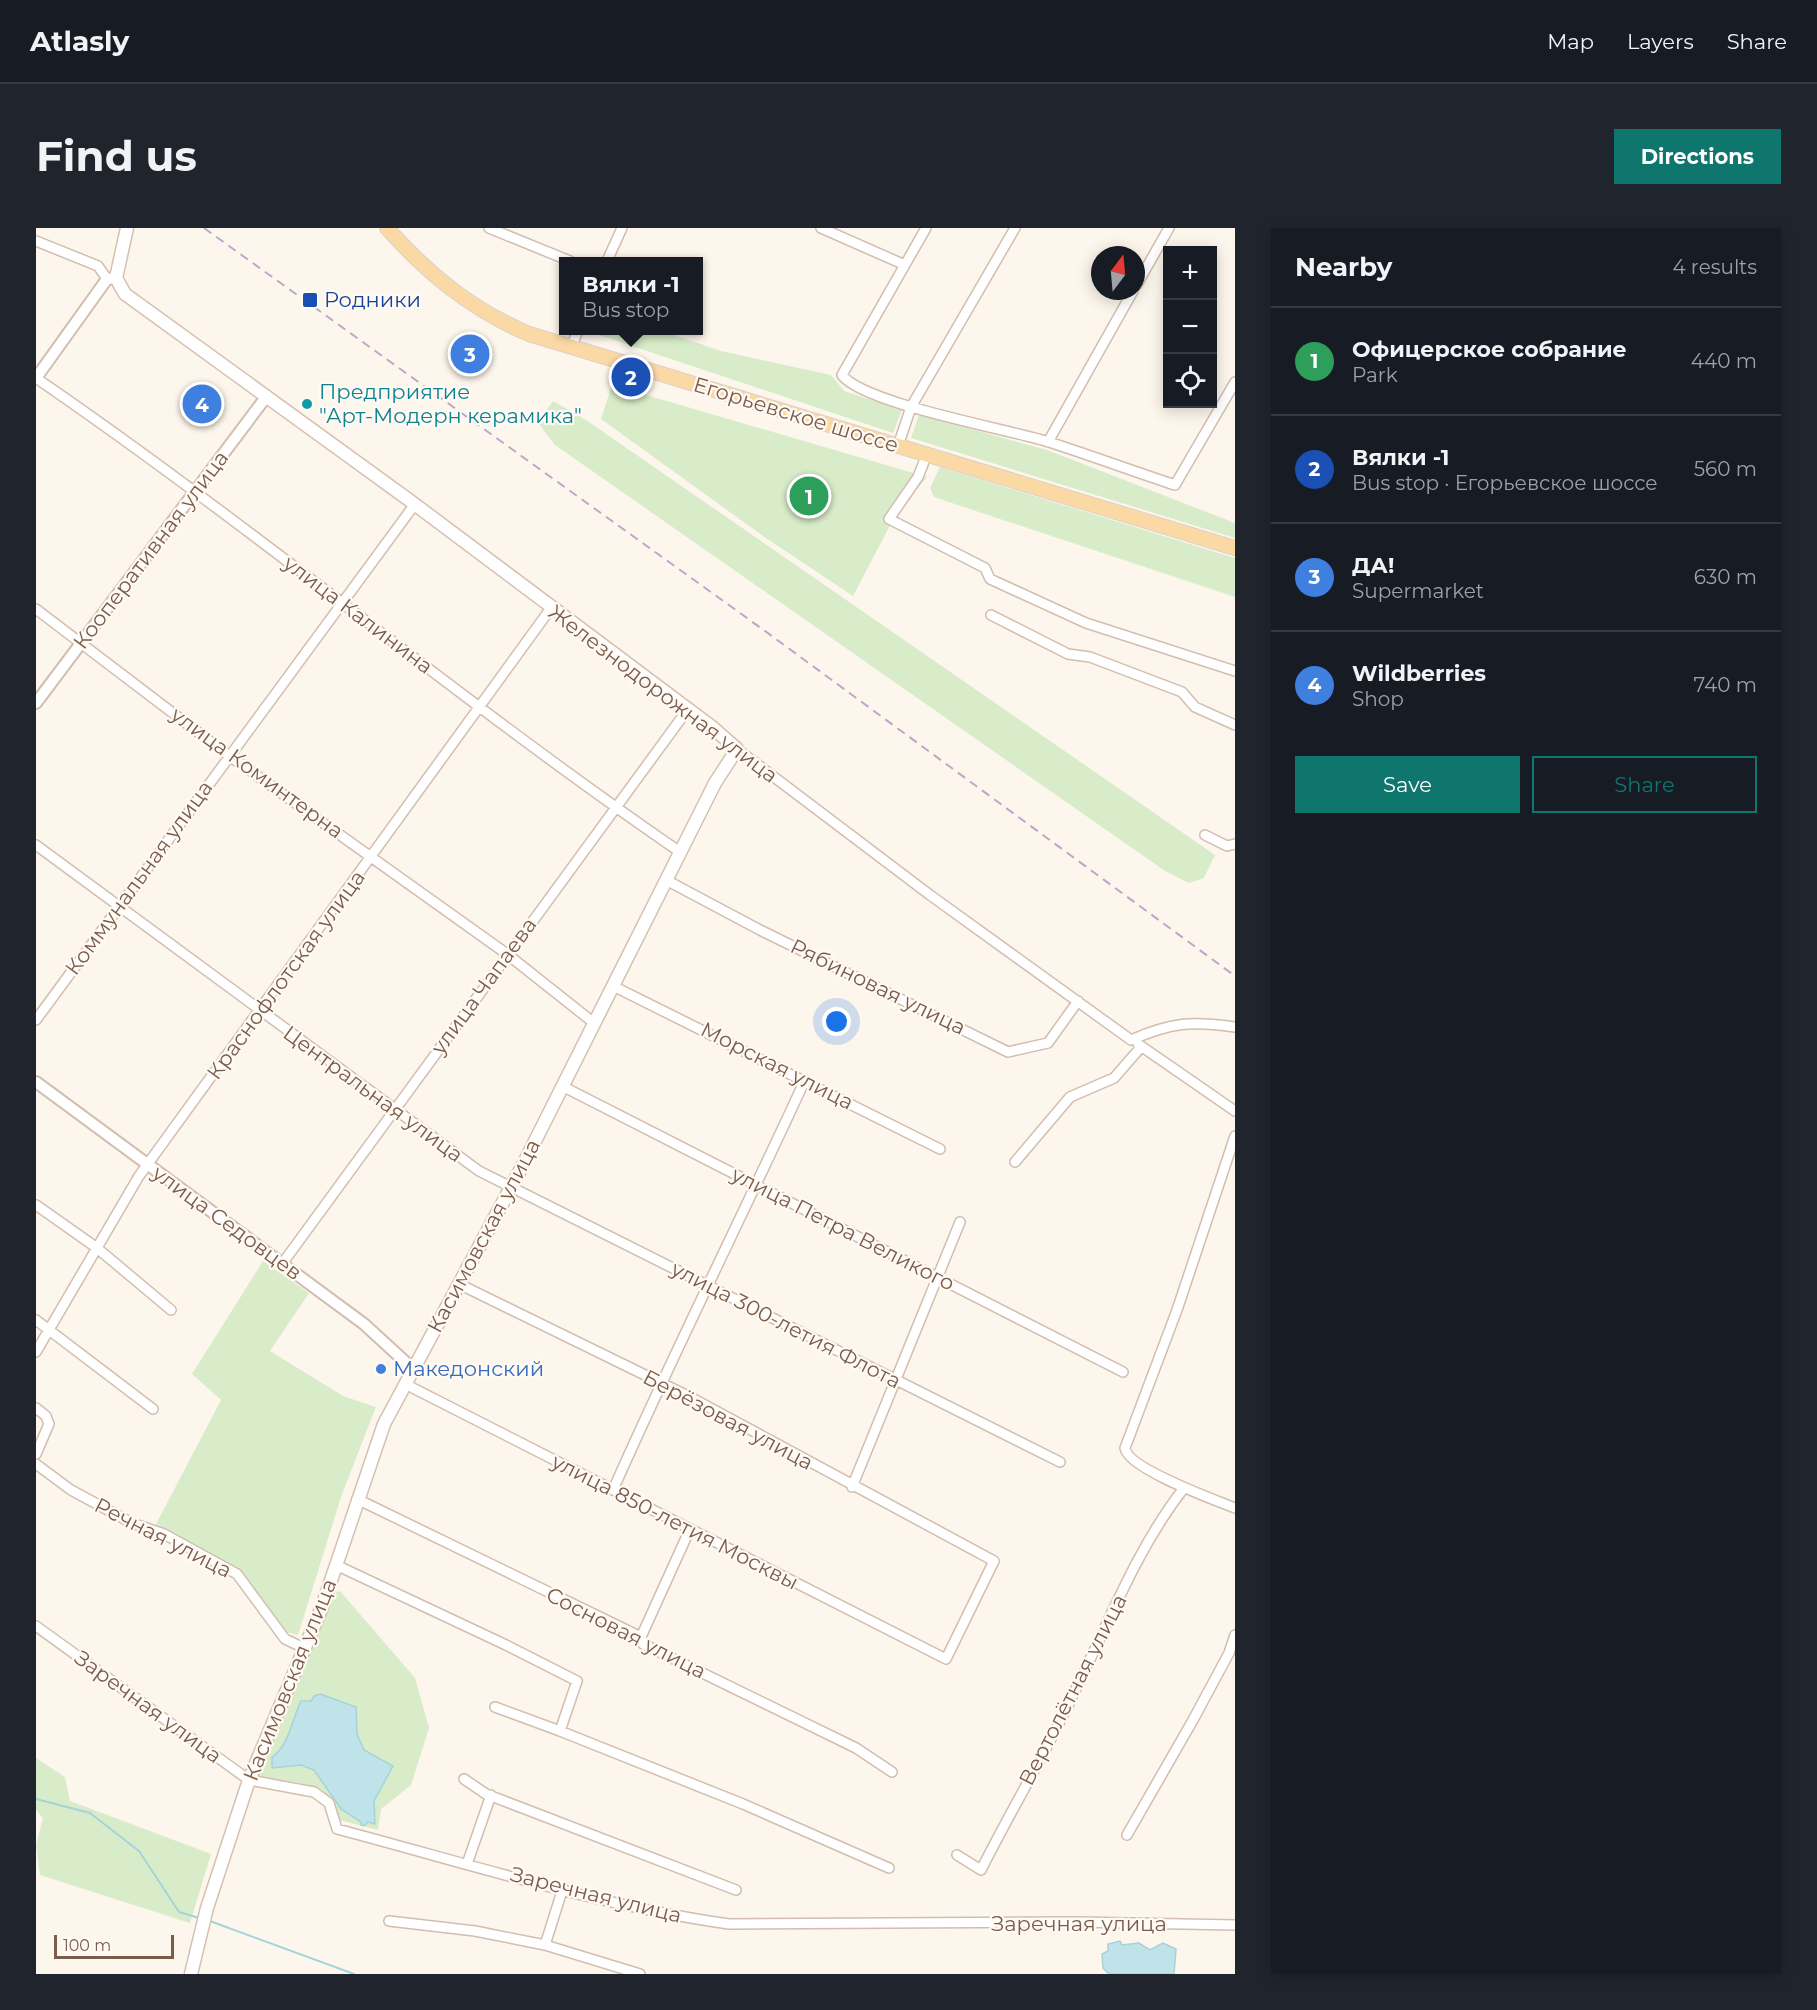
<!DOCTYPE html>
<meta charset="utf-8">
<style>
body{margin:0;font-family:Montserrat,sans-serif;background:#20242c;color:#f1f3f6}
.controls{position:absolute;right:18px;top:18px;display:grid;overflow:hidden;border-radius:0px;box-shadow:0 3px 15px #0003}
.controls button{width:54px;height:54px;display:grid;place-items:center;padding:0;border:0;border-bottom:2px solid #363941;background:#171b24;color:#f1f3f6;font:30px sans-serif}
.compass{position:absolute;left:1055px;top:18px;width:54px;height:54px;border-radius:50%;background:#171b24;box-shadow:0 3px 15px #0003;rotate:16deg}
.scale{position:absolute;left:18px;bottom:15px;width:120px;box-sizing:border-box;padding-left:6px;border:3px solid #7a5c4d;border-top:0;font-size:16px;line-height:21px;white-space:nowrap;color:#7a5c4d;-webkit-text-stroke:4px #fffaf3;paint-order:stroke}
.you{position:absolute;left:801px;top:794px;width:21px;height:21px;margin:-15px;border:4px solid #fff;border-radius:50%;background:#1a73e8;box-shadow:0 0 0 9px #1a73e833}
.badge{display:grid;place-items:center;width:39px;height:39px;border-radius:50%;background:#0f766e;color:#fff;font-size:20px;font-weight:700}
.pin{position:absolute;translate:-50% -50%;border:3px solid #fff;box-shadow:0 2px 6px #0006}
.popup{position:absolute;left:523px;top:29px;width:144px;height:78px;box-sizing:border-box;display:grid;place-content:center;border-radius:0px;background:#171b24;filter:drop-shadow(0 2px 4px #0005);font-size:20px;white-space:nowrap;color:#9ea1a6}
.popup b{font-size:22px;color:#f1f3f6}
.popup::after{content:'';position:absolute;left:50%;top:100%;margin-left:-12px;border:12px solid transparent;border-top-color:#171b24}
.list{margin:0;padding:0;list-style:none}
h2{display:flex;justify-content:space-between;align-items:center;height:78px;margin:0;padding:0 24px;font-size:26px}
h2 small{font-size:20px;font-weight:400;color:#9ea1a6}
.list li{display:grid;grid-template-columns:39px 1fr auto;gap:18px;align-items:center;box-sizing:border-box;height:108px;padding:0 24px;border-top:2px solid #363941}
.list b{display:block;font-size:22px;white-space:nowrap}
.list p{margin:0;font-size:20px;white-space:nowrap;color:#9ea1a6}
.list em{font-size:20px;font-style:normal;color:#9ea1a6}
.actions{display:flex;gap:12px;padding:18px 24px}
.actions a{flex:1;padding:14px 0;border:2px solid #0f766e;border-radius:0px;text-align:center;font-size:21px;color:#0f766e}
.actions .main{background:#0f766e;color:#fff}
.icon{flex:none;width:33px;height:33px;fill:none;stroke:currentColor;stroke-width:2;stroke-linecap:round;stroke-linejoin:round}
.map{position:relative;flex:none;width:1199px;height:1746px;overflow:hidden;border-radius:0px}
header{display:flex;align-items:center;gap:36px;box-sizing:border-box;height:84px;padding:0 30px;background:#171b24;border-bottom:2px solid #363941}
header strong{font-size:28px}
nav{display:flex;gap:33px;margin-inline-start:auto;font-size:21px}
.intro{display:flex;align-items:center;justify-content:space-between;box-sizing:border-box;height:144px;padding:0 36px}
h1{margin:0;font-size:42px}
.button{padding:15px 27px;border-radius:0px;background:#0f766e;color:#fff;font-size:21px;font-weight:700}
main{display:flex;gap:36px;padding:0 36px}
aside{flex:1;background:#171b24;border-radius:0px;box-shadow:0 3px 15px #0003}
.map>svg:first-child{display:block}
</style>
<header>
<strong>Atlasly</strong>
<nav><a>Map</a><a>Layers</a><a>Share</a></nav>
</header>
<div class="intro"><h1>Find us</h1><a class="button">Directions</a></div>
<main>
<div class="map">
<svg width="1199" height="1746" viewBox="0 0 1199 1746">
<rect width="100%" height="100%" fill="#fdf6ec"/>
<path fill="#d8ecc9" d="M 548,102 L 626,103 L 685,123 L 795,147 L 808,163 L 866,182 L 857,205 Z
M 576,157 L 891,249 L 860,286 L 817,368 L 727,308 L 565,191 Z
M 517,173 L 550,192 L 1179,627 L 1168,650 L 1153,655 L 1129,643 L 519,217 L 502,195 Z
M 883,187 L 1011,222 L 1199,295 L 1199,310 L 875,210 Z
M 904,239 L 1199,330 L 1199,369 L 898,269 L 894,260 Z
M 227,1033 L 273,1065 L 234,1123 L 307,1168 L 340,1179 L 306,1266 L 262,1407 L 250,1404 L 204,1343 L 120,1296 L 185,1172 L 156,1146 Z
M 304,1363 L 379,1450 L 393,1500 L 375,1557 L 345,1581 L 342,1602 L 303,1592 C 288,1549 258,1555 218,1549 L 298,1365 Z
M 0,1530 L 29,1549 L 34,1573 L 175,1626 L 154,1695 L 4,1647 L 0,1617 L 7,1590 L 0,1582 Z"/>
<path fill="#bfe3e8" stroke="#a5d3da" stroke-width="1.5" d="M 284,1466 L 320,1479 L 321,1506 L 328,1522 L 357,1538 L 338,1573 L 339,1596 L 332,1594 L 328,1598 L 325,1597 L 325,1594 L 305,1581 L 278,1542 L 265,1537 L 236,1540 L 236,1529 C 253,1518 256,1491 265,1473 L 275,1473 L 278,1468 Z
M 1084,1713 L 1086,1717 L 1103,1715 L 1114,1722 L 1127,1715 L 1140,1721 L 1138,1746 L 1073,1746 L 1067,1740 L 1066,1726 L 1072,1723 L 1072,1716 Z"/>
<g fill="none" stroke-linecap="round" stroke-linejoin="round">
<path stroke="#a5d3da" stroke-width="2" d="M 0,1571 L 54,1585 L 103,1623 L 143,1684 L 163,1690
M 171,1692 L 318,1746"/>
<defs>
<path id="minor" d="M 453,0 L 534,33
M 785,0 L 869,37
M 890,0 L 806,147 C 828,176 972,201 1013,214 C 1056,228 1097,243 1139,257 L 1199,154
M 0,13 L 62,38 L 71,51
M 571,33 L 586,0
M 1100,58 L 1133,0
M 535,120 L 542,102
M 0,150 C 220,301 424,473 644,624
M 1012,214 L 1097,63
M 862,218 L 875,179 L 979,0
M 891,226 L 882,249 L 853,291 L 949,340 L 954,351 L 1050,395 L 1199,443
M 0,381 L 192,527 L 471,726 L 558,795
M 955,387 L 1032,426 L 1054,429 L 1146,464 L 1159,479 L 1199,497
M 701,521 L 894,667 L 1095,812 C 1136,794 1155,793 1199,799
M 1169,607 L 1191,618 L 1199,616
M 0,617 L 443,943 L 1024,1234
M 630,652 L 724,702 L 972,824 L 1012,815 L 1042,773
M 577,758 L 904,921
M 0,792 L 379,276
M 1102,816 L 1199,883
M 526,858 L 1087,1144
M 1199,908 L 1141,1082 L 1089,1220 C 1091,1240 1179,1272 1199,1280
M 979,934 L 1034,869 L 1078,850 L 1105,819
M 0,977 L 61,1020 L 135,1082
M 246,1036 L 652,481
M 0,1092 L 117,1181
M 0,1124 L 103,948 L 515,380
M 369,1156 L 910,1431 L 958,1333 L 654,1169 L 423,1056
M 0,1180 L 10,1188 L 13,1196 L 0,1226
M 0,1236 L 35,1262 L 96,1295 L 128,1306 L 201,1346 L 249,1411 L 268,1420
M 816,1259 L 924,994
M 577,1262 C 638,1124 706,989 769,852
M 321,1271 L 605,1409 L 607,1416 L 820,1520 L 856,1544
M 300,1337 L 470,1417 L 541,1453 L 524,1503 L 459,1479
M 0,1398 L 213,1552 L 278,1564 L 293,1575 L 301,1601 C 430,1635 560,1677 693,1696 L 1042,1694 L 1199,1697
M 605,1409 L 654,1301
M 524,1503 L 707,1576 L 853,1640
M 428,1551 L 450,1566 L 700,1662
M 1091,1607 L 1157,1492 L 1193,1425 L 1199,1407
M 921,1627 L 945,1642 C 974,1584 1008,1528 1036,1469 C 1071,1399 1100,1321 1148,1260
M 431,1636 L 455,1567
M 353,1693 L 439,1703 L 509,1717 L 527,1660
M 509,1717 L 604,1746"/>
<path id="tertiary" d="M 0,150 L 71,51 L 80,50
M 0,475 L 230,169
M 0,854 L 328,1096 L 377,1141"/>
<path id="secondary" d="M 91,0 L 80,50 L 89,66 L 373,272 L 676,499 L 701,521 L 679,555 L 487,937 L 348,1196 L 286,1379 L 213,1552 L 171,1680 L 155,1746"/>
<path id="primary" d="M 351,0 C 392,46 436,82 493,106 L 1199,320"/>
</defs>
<use href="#minor" stroke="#d1beb0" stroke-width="12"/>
<use href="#tertiary" stroke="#d1beb0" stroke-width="14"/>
<use href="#secondary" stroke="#d6c0b0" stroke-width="15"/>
<use href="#primary" stroke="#dad1cd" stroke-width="16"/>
<use href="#minor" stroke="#fff" stroke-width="9"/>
<use href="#tertiary" stroke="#fff" stroke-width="10"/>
<use href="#secondary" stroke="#fff" stroke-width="12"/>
<use href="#primary" stroke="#fbd9a5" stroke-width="14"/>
<path stroke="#b9a8c9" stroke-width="2" stroke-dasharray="9 6" stroke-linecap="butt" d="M 168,0 L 729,403 L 1199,748"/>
</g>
<rect fill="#1a4fb4" stroke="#fffaf3" stroke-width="2" x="266" y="64" width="16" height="16" rx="3"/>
<circle fill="#0f9aa8" stroke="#fffaf3" stroke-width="2" cx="271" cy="176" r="6"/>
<circle fill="#3f7fe0" stroke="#fffaf3" stroke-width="2" cx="345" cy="1141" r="6"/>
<g text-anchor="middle" stroke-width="4.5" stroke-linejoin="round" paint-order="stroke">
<g font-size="21" fill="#164399" stroke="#fffaf3" text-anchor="start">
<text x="288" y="79">Родники</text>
</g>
<g font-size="21" fill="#0d838f" stroke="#fffaf3" text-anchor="start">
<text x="283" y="171">Предприятие<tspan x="283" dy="24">"Арт-Модерн керамика"</tspan></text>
</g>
<g font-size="21" fill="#7a5c4d" stroke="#fffaf3">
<text transform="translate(760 187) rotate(17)" y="7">Егорьевское шоссе</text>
<text transform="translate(115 322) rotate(-53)" y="7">Кооперативная улица</text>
<text transform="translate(322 387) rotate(37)" y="7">улица Калинина</text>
<text transform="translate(627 466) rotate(37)" y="7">Железнодорожная улица</text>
<text transform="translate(221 545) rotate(36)" y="7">улица Коминтерна</text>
<text transform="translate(103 650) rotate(-54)" y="7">Коммунальная улица</text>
<text transform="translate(250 747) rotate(-54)" y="7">Краснофлотская улица</text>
<text transform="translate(448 758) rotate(-54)" y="7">улица Чапаева</text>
<text transform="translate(842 759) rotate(26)" y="7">Рябиновая улица</text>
<text transform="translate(741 838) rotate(27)" y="7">Морская улица</text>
<text transform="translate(337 866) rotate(36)" y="7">Центральная улица</text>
<text transform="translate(191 995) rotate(36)" y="7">улица Седовцев</text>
<text transform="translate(807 1001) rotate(27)" y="7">улица Петра Великого</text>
<text transform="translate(448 1008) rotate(-62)" y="7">Касимовская улица</text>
<text transform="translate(750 1097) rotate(27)" y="7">улица 300-летия Флота</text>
<text transform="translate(692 1192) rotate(28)" y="7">Берёзовая улица</text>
<text transform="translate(639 1294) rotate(27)" y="7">улица 850-летия Москвы</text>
<text transform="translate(127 1310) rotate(27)" y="7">Речная улица</text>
<text transform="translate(590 1405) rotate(27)" y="7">Сосновая улица</text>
<text transform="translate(254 1452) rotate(-68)" y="7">Касимовская улица</text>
<text transform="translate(1037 1462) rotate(-63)" y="7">Вертолётная улица</text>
<text transform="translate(112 1479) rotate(36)" y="7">Заречная улица</text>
<text transform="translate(560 1667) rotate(14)" y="7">Заречная улица</text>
<text x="1043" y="1703">Заречная улица</text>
</g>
<g font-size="21" fill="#366cbe" stroke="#fffaf3" text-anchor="start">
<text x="357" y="1148">Македонский</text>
</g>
</g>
</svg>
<div class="controls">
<button>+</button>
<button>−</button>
<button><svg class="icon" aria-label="locate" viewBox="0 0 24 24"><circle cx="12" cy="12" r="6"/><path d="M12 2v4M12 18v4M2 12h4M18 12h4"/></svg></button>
</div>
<svg class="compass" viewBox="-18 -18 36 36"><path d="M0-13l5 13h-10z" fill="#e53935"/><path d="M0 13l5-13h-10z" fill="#9ea1a6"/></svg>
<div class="scale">100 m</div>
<div class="you"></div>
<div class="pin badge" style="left:773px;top:268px;background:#2e9e5b">1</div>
<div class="pin badge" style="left:595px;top:149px;background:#1a4fb4">2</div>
<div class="popup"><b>Вялки -1</b>Bus stop</div>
<div class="pin badge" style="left:434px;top:126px;background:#3f7fe0">3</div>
<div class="pin badge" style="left:166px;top:176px;background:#3f7fe0">4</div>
</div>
<aside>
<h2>Nearby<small>4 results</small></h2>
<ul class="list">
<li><span class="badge" style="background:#2e9e5b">1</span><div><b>Офицерское собрание</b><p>Park</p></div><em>440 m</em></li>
<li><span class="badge" style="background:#1a4fb4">2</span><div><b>Вялки -1</b><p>Bus stop · Егорьевское шоссе</p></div><em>560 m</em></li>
<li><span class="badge" style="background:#3f7fe0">3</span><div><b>ДА!</b><p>Supermarket</p></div><em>630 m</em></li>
<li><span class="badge" style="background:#3f7fe0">4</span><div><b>Wildberries</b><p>Shop</p></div><em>740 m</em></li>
</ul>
<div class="actions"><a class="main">Save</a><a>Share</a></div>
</aside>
</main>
